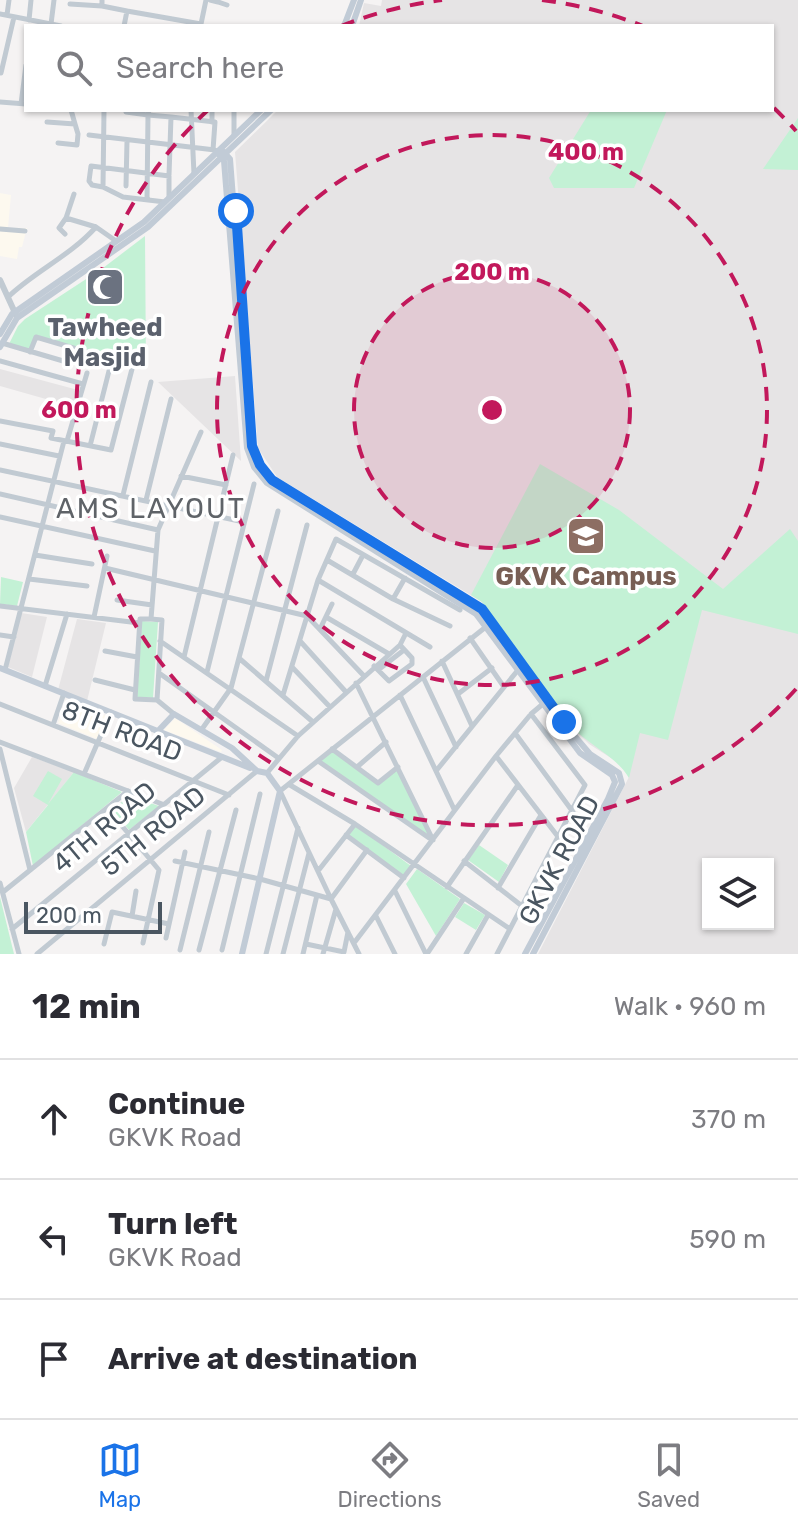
<!DOCTYPE html>
<meta charset="utf-8">
<style>
body{margin:0;font-family:Rubik,sans-serif;background:#f2f2f3;color:#2b2b33}
.controls{position:absolute;right:24px;bottom:24px;display:grid;overflow:hidden;border-radius:0px;box-shadow:0 2px 6px #0004}
.controls button{width:72px;height:72px;display:grid;place-items:center;padding:0;border:0;border-bottom:2px solid #e1e1e2;background:#fff;color:#2b2b33;font:40px sans-serif}
.scale{position:absolute;left:24px;bottom:20px;width:138px;box-sizing:border-box;padding-left:8px;border:4px solid #4a5661;border-top:0;font-size:22px;line-height:28px;white-space:nowrap;color:#4a5661;-webkit-text-stroke:6px #fff;paint-order:stroke}
.stop{position:absolute;width:24px;height:24px;margin:-18px;border:6px solid #1a73e8;border-radius:50%;background:#fff}
.stop.end{background:#1a73e8;border-color:#fff;box-shadow:0 2px 8px #0008}
.list{margin:0;padding:0;list-style:none}
h2{display:flex;justify-content:space-between;align-items:center;height:104px;margin:0;padding:0 32px;font-size:34px}
h2 small{font-size:26px;font-weight:400;color:#7c7c81}
.list li{display:grid;grid-template-columns:52px 1fr auto;gap:24px;align-items:center;box-sizing:border-box;height:120px;padding:0 32px;border-top:2px solid #e1e1e2}
.list b{display:block;font-size:30px;white-space:nowrap}
.list p{margin:0;font-size:26px;white-space:nowrap;color:#7c7c81}
.list em{font-size:26px;font-style:normal;color:#7c7c81}
.icon{flex:none;width:44px;height:44px;fill:none;stroke:currentColor;stroke-width:2;stroke-linecap:round;stroke-linejoin:round}
.map{position:relative;flex:none;width:798px;height:954px;overflow:hidden}
.search{position:absolute;background:#fff;box-shadow:0 2px 6px #0004;left:24px;right:24px;top:24px;height:88px;display:flex;align-items:center;gap:20px;box-sizing:border-box;padding:0 28px;border-radius:0px;color:#7c7c81;font-size:30px}
.sheet{height:464px;background:#fff}
nav{display:flex;justify-content:space-around;align-items:center;box-sizing:border-box;height:112px;border-top:2px solid #e1e1e2;background:#fff;font-size:22px;color:#7c7c81}
nav a{display:grid;justify-items:center;gap:4px}
nav .on{color:#1a73e8}
.map>svg:first-child{display:block}
</style>
<div class="map">
<svg width="798" height="954" viewBox="0 0 798 954">
<rect width="100%" height="100%" fill="#f5f3f3"/>
<path fill="#fdf9ef" d="M 0,193 L 11,195 L 8,228 L 27,228 L 22,247 L 19,247 L 17,259 L 0,256 Z
M 67,701 L 106,716 L 97,739 L 58,723 Z
M 175,718 L 222,750 L 221,752 L 164,730 Z"/>
<path fill="#e6e4e5" fill-rule="evenodd" d="M 382,0 L 798,0 L 798,954 L 538,954 L 629,777 L 622,765 L 589,744 L 572,727 L 482,602 L 277,477 L 258,448 L 235,152 L 278,110 L 772,110 L 772,26 L 359,26 L 364,3 L 381,6 ZM 708,864 L 768,864 L 768,924 L 708,924 Z
M 0,369 L 78,390 L 74,407 L 0,386 Z
M 235,376 L 241,461 L 158,382 Z
M 21,613 L 47,617 L 32,677 L 8,667 Z
M 77,619 L 106,623 L 87,701 L 58,690 Z
M 32,757 L 74,772 L 26,832 L 14,788 Z"/>
<path fill="#c3f1d5" d="M 591,110 L 667,110 L 634,188 L 554,188 L 549,178 Z
M 798,118 L 798,170 L 763,169 Z
M 145,236 L 146,369 L 36,335 L 29,349 L 9,344 L 18,326 L 25,319 L 103,268 Z
M 540,464 L 619,510 L 723,589 L 790,529 L 798,541 L 798,634 L 702,610 L 668,740 L 640,733 L 629,778 C 617,757 590,746 572,727 L 482,602 L 471,595 Z
M 1,577 L 23,582 L 17,606 L 0,604 Z
M 142,621 L 158,622 L 153,698 L 137,697 Z
M 332,750 L 378,784 L 398,769 L 430,837 L 321,761 Z
M 48,771 L 62,779 L 48,804 L 74,772 L 122,792 L 33,866 L 26,832 L 48,805 L 33,796 Z
M 130,796 L 159,806 L 129,830 L 112,809 Z
M 355,825 L 411,866 L 404,876 L 348,835 Z
M 479,845 L 508,865 L 499,882 L 468,860 Z
M 417,869 L 460,899 L 436,936 L 406,884 Z
M 0,897 L 14,954 L 0,954 Z
M 464,903 L 485,915 L 476,930 L 455,917 Z"/>
<g fill="none" stroke-linecap="round" stroke-linejoin="round">
<path stroke="#c1cad2" stroke-width="5" d="M 210,0 L 218,2 L 218,0
M 218,2 L 227,5
M 70,4 L 102,6 L 102,0
M 102,6 L 127,11
M 0,14 L 61,26
M 7,15 L 9,0
M 29,20 L 31,0
M 51,24 L 54,0
M 124,26 L 127,11 L 201,24 L 206,0
M 1,73 L 14,17
M 0,102 L 26,104
M 21,104 L 26,65
M 149,110 L 148,115 L 171,117
M 191,110 L 194,174
M 212,110 L 212,122
M 234,110 L 234,135
M 126,112 L 148,115 L 147,200
M 47,122 L 75,124 L 71,110
M 89,135 L 215,150
M 58,143 L 77,145 L 78,134 L 75,124
M 169,175 L 171,117 L 215,122 L 213,150
M 126,186 L 127,141
M 103,187 L 104,110
M 74,194 L 66,218 L 96,227 L 116,241
M 165,202 L 123,197 L 103,187 L 92,185 L 89,181 L 91,166 L 169,176 L 169,197
M 0,229 L 25,231
M 65,234 L 59,228 L 66,218
M 8,297 C 35,271 70,256 96,227
M 2,343 L 70,363
M 30,352 L 36,337 L 87,352
M 0,361 L 83,384
M 0,421 L 53,431 L 51,438 L 111,450 L 132,369
M 67,441 L 87,373
M 0,444 L 59,456
M 90,446 L 111,363
M 0,470 L 244,522
M 181,476 L 226,485
M 0,494 L 158,530
M 123,495 L 151,382
M 146,500 L 171,399
M 0,517 L 155,551
M 35,555 L 92,564
M 327,560 L 393,599 L 450,626
M 105,568 L 307,616 L 364,676
M 353,574 L 363,555
M 29,579 L 87,586
M 318,580 L 430,647
M 393,599 L 405,578
M 117,600 L 152,605
M 0,606 L 139,623
M 94,617 L 107,556
M 326,617 L 389,654
M 151,619 L 140,619 L 135,699 L 157,700
M 320,629 L 332,604
M 0,635 L 14,637
M 470,638 L 504,687
M 160,641 L 298,736
M 300,641 L 346,692
M 105,651 L 137,657
M 184,657 L 233,455
M 240,659 L 313,722
M 442,661 L 472,726
M 374,666 L 389,681 L 412,664 L 412,658 L 400,645
M 292,667 L 330,707
M 5,670 L 64,441
M 378,670 L 404,650
M 207,672 L 254,484
M 159,673 L 277,757
M 423,677 L 456,747
M 95,680 L 135,690
M 266,681 L 307,525
M 356,683 L 433,840
M 45,686 L 67,614
M 458,694 L 492,668
M 283,695 L 318,580 L 336,539 L 460,610
M 400,695 L 454,809
M 0,704 L 229,795
M 174,714 L 157,700 L 162,620 L 151,619 L 158,530 L 201,432
M 53,725 L 64,693
M 202,729 L 231,688 L 278,511
M 515,733 L 573,812
M 0,742 L 162,804
M 0,749 L 30,870
M 332,749 L 378,783 L 398,767
M 496,756 L 559,838
M 318,761 L 432,840
M 357,767 L 386,742
M 436,771 L 518,670
M 267,773 L 298,736 L 400,645 L 406,633
M 84,774 L 111,712
M 290,785 L 355,824 L 510,929
M 107,808 L 159,870 L 143,943
M 346,835 L 404,878
M 367,850 L 331,899 L 280,791 L 492,622
M 175,861 L 260,879 L 331,899 L 359,954
M 464,861 L 522,906
M 318,871 L 355,824
M 0,883 L 19,954
M 447,887 L 518,785
M 498,888 L 541,815
M 395,891 L 426,954
M 3,892 L 128,791
M 132,916 L 136,891
M 376,916 L 395,954
M 12,929 L 222,757
M 166,938 L 185,852
M 354,943 L 496,756 L 531,714 L 544,703
M 104,944 L 112,912 L 169,924
M 306,944 L 344,952 L 348,932
M 180,950 L 209,832
M 199,950 L 236,810
M 222,950 L 260,794
M 37,954 L 257,771
M 266,954 L 298,828
M 283,954 L 309,853
M 303,954 L 317,895
M 323,954 L 336,909
M 427,954 L 464,898
M 466,954 L 488,915
M 497,954 L 585,785 L 531,714"/>
<path stroke="#c1cad2" stroke-width="6" d="M 0,280 L 16,315"/>
<path stroke="#c1cbd6" stroke-width="6" d="M 344,26 L 354,0
M 352,26 L 361,0
M 221,149 L 230,159 L 252,446 L 260,465 L 272,480 L 482,609 L 572,733 L 590,754 L 619,773 L 622,784 L 533,954
M 217,152 L 224,161 L 247,448 L 254,467 L 267,483 L 476,614 L 580,753 L 612,775 L 615,782 L 608,799 L 525,954
M 0,334 L 12,314 L 144,222 L 261,110
M 0,347 L 17,318 L 148,227 L 271,110
M 0,668 L 250,768
M 158,731 L 174,714 L 232,748 L 257,771 L 267,773 L 280,791 L 242,954"/>
</g>
<g fill="none" stroke-linecap="round" stroke-linejoin="round">
<path stroke="#1a73e8" stroke-width="10" d="M 236,211 L 252,446 L 260,465 L 272,480 L 482,609 L 564,722"/>
</g>
<circle cx="492" cy="410" r="138" fill="#c2185b" fill-opacity=".12"/>
<g fill="none" stroke="#c2185b" stroke-width="4" stroke-dasharray="14 10">
<circle cx="492" cy="410" r="138"/>
<circle cx="492" cy="410" r="275"/>
<path d="M796 689A413 413 0 1 1 208 110M341 26A413 413 0 0 1 442 0M542 0A413 413 0 0 1 643 26M774 108A413 413 0 0 1 796 131"/>
</g>
<defs>
<symbol id="mosque-square" viewBox="-11 -11 22 22"><rect x="-9" y="-9" width="18" height="18" rx="4" fill="#6b7280" stroke="#fff"/><path d="M3.5-4.9A6 6 0 1 0 3.5 4.9A5 5 0 1 1 3.5-4.9Z" fill="#fff"/></symbol>
<symbol id="university-square" viewBox="-11 -11 22 22"><rect x="-9" y="-9" width="18" height="18" rx="4" fill="#8d6e63" stroke="#fff"/><path d="M0-5L7-2L0 1L-7-2ZM-4 1L0 2.5L4 1V4Q0 6-4 4Z" fill="#fff"/></symbol>
</defs>
<g fill-rule="evenodd">
<use href="#mosque-square" x="83" y="265" width="44" height="44"/>
<use href="#university-square" x="564" y="514" width="44" height="44"/>
</g>
<g text-anchor="middle" stroke-width="7" stroke-linejoin="round" paint-order="stroke">
<g font-size="26" font-weight="bold" fill="#5b616d" stroke="#fff">
<text x="105" y="336">Tawheed<tspan x="105" dy="30">Masjid</tspan></text>
</g>
<g font-size="26" font-weight="bold" fill="#785e54" stroke="#fff">
<text x="586" y="585">GKVK Campus</text>
</g>
<g font-size="26" fill="#4a5661" stroke="#fff">
<text transform="translate(122 731) rotate(21)" y="9">8TH ROAD</text>
<text transform="translate(104 827) rotate(-40)" y="9">4TH ROAD</text>
<text transform="translate(153 831) rotate(-39)" y="9">5TH ROAD</text>
<text transform="translate(559 860) rotate(-62)" y="9">GKVK ROAD</text>
</g>
<g font-size="28" letter-spacing="2" fill="#5f6368" stroke="#fff">
<text x="151" y="518">AMS LAYOUT</text>
</g>
</g>
<circle cx="492" cy="410" r="12" fill="#c2185b" stroke="#fff" stroke-width="4"/>
<g font-size="24" text-anchor="middle" font-weight="bold" fill="#c2185b" stroke="#fff" stroke-width="7" stroke-linejoin="round" paint-order="stroke">
<text x="586" y="160">400 m</text>
<text x="492" y="280">200 m</text>
<text x="79" y="418">600 m</text>
</g>
</svg>
<div class="controls">
<button><svg class="icon" aria-label="layers" viewBox="0 0 24 24"><path d="M12 4l9 5-9 5-9-5zM3 14l9 5 9-5"/></svg></button>
</div>
<div class="scale">200 m</div>
<div class="stop" style="left:236px;top:211px"></div>
<div class="stop end" style="left:564px;top:722px"></div>
<div class="search"><svg class="icon" aria-label="search" viewBox="0 0 24 24"><circle cx="10" cy="10" r="6"/><path d="M15 15l6 6"/></svg>Search here</div>
</div>
<section class="sheet">
<h2>12 min<small>Walk · 960 m</small></h2>
<ul class="list">
<li><svg class="icon" aria-label="ahead" viewBox="0 0 24 24"><path d="M12 20V5M6 11l6-6 6 6"/></svg><div><b>Continue</b><p>GKVK Road</p></div><em>370 m</em></li>
<li><svg class="icon" aria-label="left" viewBox="0 0 24 24"><path d="M17 20v-9H6M10 6l-5 5 5 5"/></svg><div><b>Turn left</b><p>GKVK Road</p></div><em>590 m</em></li>
<li><svg class="icon" aria-label="arrive" viewBox="0 0 24 24"><path d="M6 21V4h12l-3 4 3 4H6"/></svg><div><b>Arrive at destination</b></div></li>
</ul>
</section>
<nav>
<a class="on"><svg class="icon" aria-label="map" viewBox="0 0 24 24"><path d="M3 6l6-2 6 2 6-2v14l-6 2-6-2-6 2zM9 4v14M15 6v14"/></svg>Map</a>
<a><svg class="icon" aria-label="directions" viewBox="0 0 24 24"><path d="M12 3l9 9-9 9-9-9zM9 14v-3h6M13 9l2 2-2 2"/></svg>Directions</a>
<a><svg class="icon" aria-label="saved" viewBox="0 0 24 24"><path d="M7 4h10v16l-5-4-5 4z"/></svg>Saved</a>
</nav>
